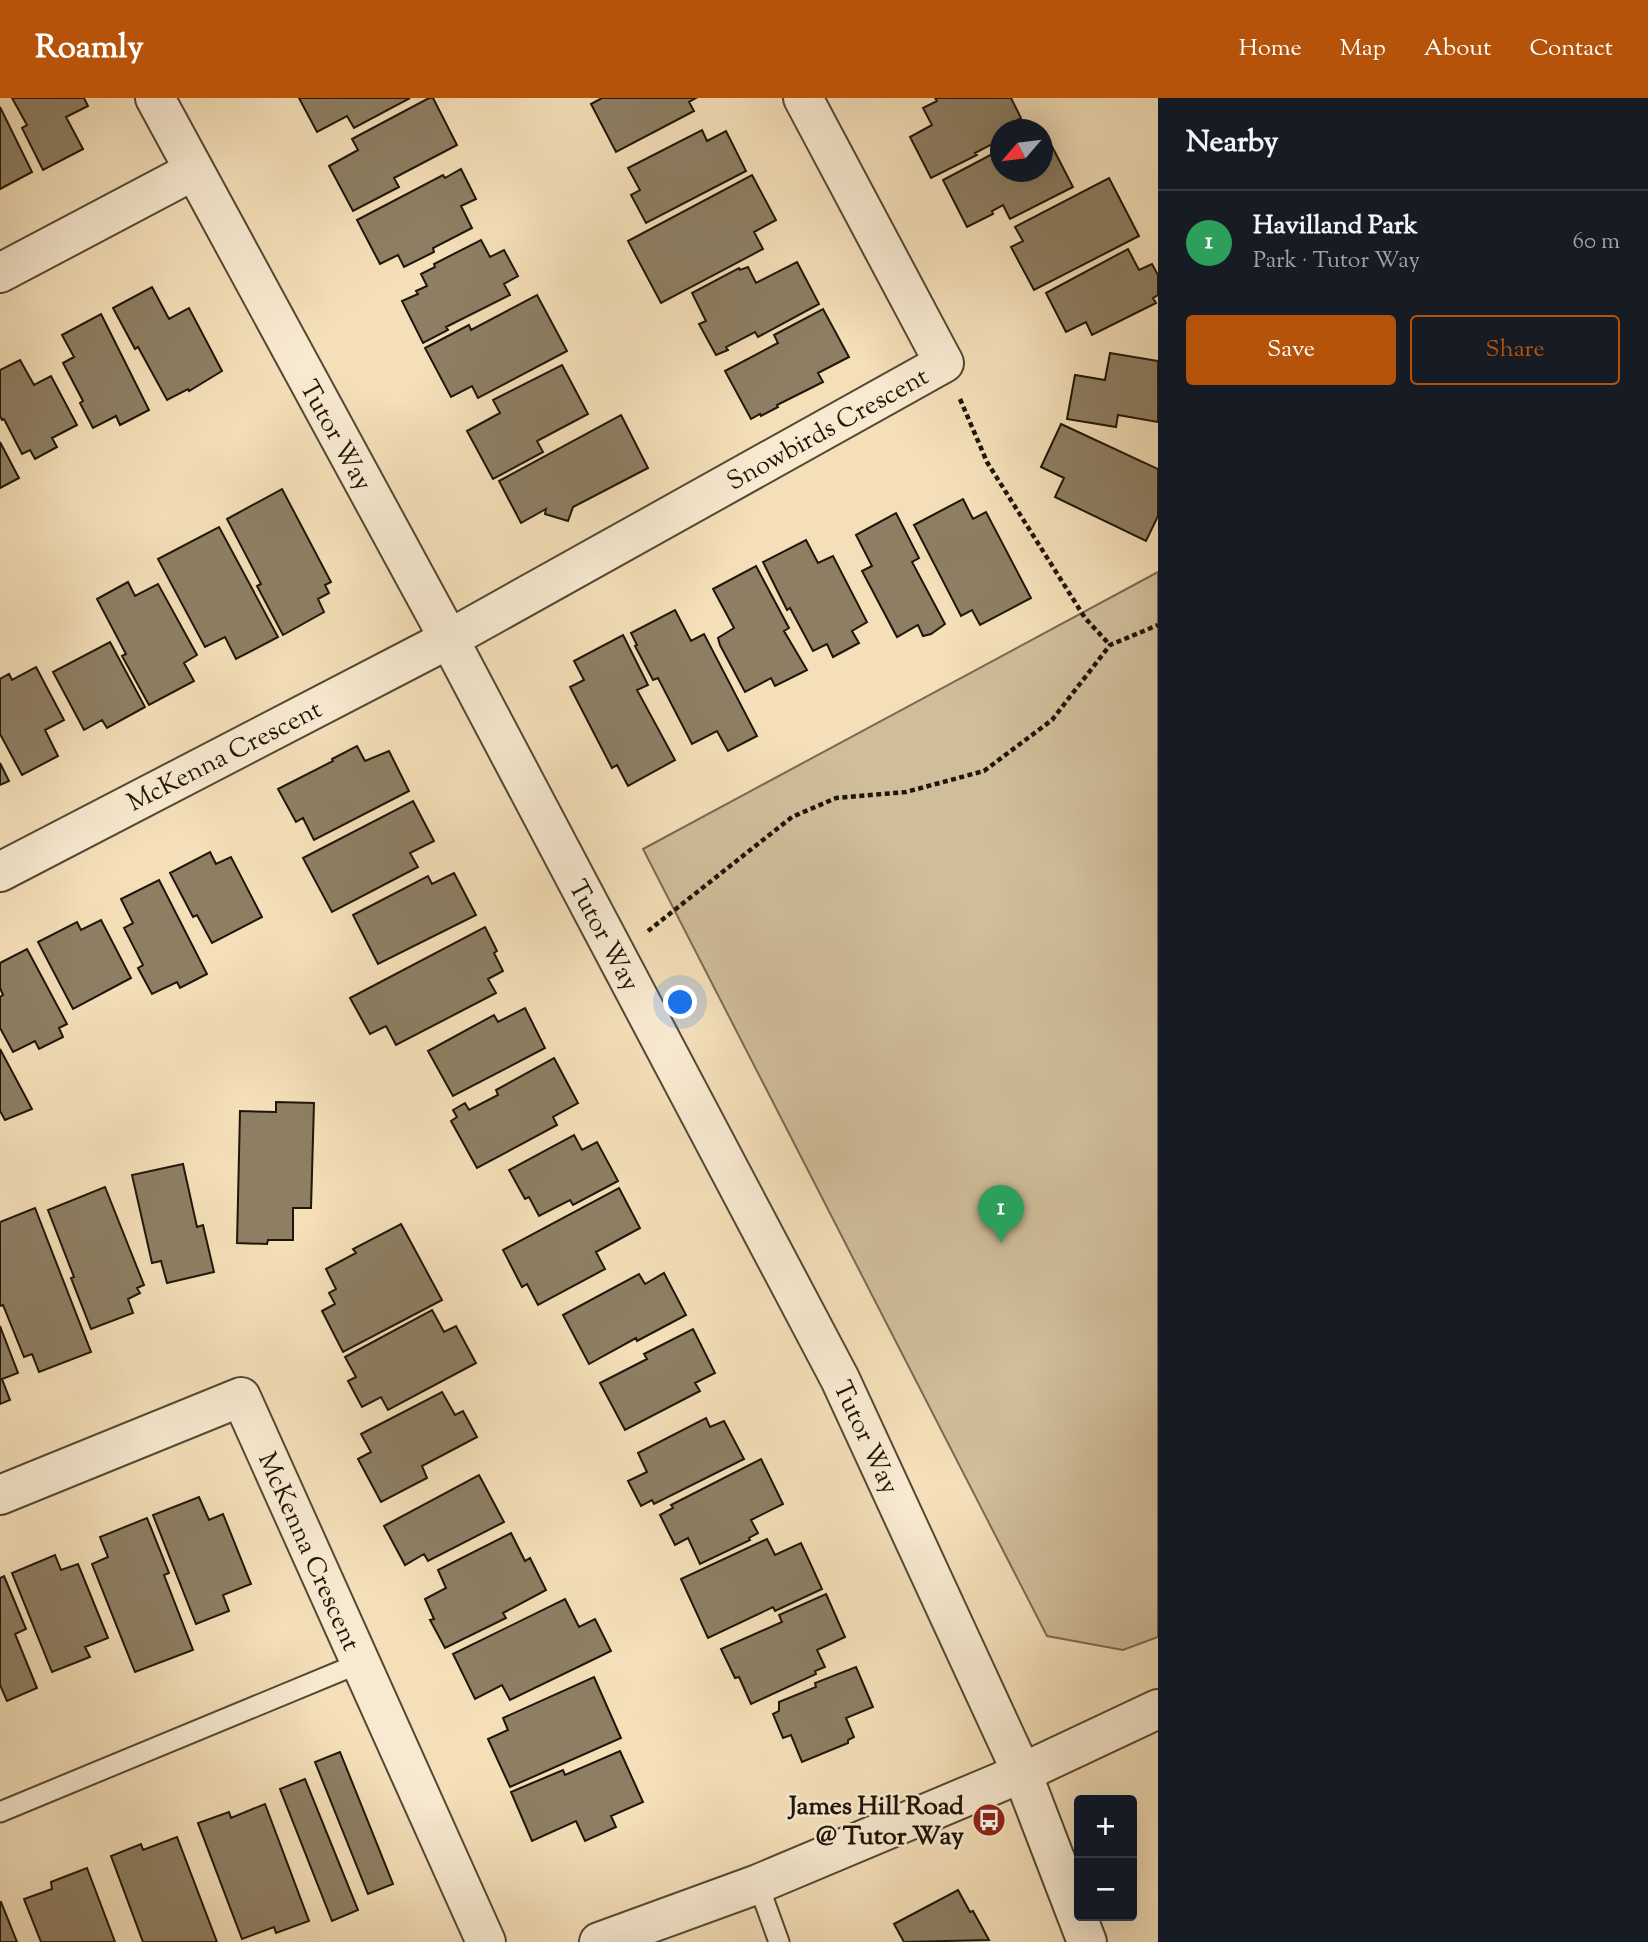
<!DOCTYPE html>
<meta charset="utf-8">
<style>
body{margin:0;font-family:"Sorts Mill Goudy",serif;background:#242831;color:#f1f3f6}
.controls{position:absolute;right:21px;bottom:21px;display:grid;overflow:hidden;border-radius:7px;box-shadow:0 7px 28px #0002}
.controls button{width:63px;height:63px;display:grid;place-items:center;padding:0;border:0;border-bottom:2px solid #363941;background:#171b24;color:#f1f3f6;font:35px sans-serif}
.compass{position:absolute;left:990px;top:21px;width:63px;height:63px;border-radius:50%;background:#171b24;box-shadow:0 7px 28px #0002;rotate:242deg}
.you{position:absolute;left:681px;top:905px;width:24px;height:24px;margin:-18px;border:5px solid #fff;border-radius:50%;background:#1a73e8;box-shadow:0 0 0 10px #1a73e833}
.badge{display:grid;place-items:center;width:46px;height:46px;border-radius:50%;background:#b45309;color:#fff;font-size:23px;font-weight:700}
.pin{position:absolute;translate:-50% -58px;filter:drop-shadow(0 2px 4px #0008)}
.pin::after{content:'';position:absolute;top:37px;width:24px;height:21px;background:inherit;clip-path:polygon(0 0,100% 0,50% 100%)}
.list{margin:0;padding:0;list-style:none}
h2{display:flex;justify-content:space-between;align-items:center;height:91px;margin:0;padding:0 28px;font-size:30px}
h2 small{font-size:23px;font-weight:400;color:#9ea1a6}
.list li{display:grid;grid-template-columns:46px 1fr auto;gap:21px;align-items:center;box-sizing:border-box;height:105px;padding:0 28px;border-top:2px solid #363941}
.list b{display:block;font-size:26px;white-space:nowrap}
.list p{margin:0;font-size:23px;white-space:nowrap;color:#9ea1a6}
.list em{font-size:23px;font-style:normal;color:#9ea1a6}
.actions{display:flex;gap:14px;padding:21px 28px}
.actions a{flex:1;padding:16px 0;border:2px solid #b45309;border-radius:7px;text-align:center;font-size:24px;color:#b45309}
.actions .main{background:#b45309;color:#fff}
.map{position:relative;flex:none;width:1158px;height:1844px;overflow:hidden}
header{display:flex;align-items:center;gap:42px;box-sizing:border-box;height:98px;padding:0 35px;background:#b45309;color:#fff}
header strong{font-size:33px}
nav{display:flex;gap:38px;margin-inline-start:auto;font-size:24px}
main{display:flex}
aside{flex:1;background:#171b24}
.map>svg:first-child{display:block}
</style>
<header>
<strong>Roamly</strong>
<nav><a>Home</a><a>Map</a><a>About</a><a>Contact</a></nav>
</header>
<main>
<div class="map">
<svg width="1158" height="1844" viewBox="0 0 1158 1844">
<rect width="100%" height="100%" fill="#f4dfb8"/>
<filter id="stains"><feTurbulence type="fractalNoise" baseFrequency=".00286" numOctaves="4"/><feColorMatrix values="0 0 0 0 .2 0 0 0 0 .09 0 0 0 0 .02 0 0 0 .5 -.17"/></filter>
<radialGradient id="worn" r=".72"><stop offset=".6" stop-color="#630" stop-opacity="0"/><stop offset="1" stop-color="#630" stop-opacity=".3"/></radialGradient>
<path fill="#d0bd9a" stroke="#786a52" stroke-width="2" d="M 1158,474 L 1158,1539 L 1123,1552 L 1047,1538 L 643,751 Z"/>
<path fill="#8e7f64" stroke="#1f1609" stroke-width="2" d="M 12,0 L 84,0 L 88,8 L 66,19 L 83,51 L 43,72 L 22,30 L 27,27 Z
M 299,0 L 410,0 L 354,30 L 347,18 L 317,34 Z
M 429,0 L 433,0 L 457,47 L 394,80 L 399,89 L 353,113 L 329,68 L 358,52 L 352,41 Z
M 602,0 L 696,0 L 689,4 L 694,13 L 616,54 L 591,6 Z
M 935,0 L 1011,0 L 1021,20 L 1010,26 L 1013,32 L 1000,32 L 1000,42 L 975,55 L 977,57 L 931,80 L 910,39 L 932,27 L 923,10 L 937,3 Z
M 0,9 L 32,74 L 0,91 Z
M 1043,31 L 1073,89 L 1010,121 L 1003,107 L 992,113 L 993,116 L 967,129 L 943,82 L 1000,52 L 1000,74 L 1042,74 L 1041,32 Z
M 702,32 L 707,43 L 726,33 L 746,73 L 646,125 L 631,97 L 640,92 L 628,70 Z
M 461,71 L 476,101 L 461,108 L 472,130 L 433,150 L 434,154 L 404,169 L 398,157 L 380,166 L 357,122 L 443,77 L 445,80 Z
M 752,77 L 776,122 L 754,134 L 763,151 L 661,205 L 628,143 Z
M 1109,80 L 1139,138 L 1034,192 L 1011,149 L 1023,143 L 1015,129 Z
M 481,142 L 490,159 L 504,152 L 518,178 L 504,186 L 510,197 L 446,229 L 448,232 L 423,245 L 402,203 L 418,196 L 416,193 L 427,188 L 421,176 L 435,169 L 434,166 Z
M 1128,151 L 1139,172 L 1152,166 L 1158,177 L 1158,197 L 1153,200 L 1156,205 L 1092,237 L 1086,224 L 1066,234 L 1046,195 Z
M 797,164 L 819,206 L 758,239 L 755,234 L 726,249 L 728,252 L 716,257 L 699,226 L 706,223 L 692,195 L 739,170 L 740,172 L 748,169 L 756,185 Z
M 152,189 L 169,221 L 189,210 L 222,273 L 189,293 L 188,291 L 167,302 L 138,249 L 135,251 L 113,210 Z
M 537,197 L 567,253 L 478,300 L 472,288 L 451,299 L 425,250 L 469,227 L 471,232 Z
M 823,211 L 849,259 L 818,275 L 823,284 L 777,307 L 778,309 L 761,318 L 760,316 L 751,321 L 725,273 L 778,245 L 774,237 Z
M 101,216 L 149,312 L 120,327 L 116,318 L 93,330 L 80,305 L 83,303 L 63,265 L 74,259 L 62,237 Z
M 1110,255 L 1158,263 L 1158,324 L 1118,317 L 1116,329 L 1067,321 L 1075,277 L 1105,282 Z
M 20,262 L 34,287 L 51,278 L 77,327 L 52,340 L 57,349 L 35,361 L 30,352 L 22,356 L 4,321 L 2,322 L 0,318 L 0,272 Z
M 562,267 L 588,316 L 537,343 L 543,354 L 493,381 L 467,333 L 500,315 L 493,302 Z
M 621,317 L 648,370 L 573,409 L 568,423 L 545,416 L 546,411 L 521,425 L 499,383 Z
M 1061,326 L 1158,371 L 1158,418 L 1146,443 L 1055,399 L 1064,380 L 1041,369 Z
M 0,344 L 19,380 L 0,390 Z
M 282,391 L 331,484 L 325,487 L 329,495 L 318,501 L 324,514 L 283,537 L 257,488 L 261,486 L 227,421 Z
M 963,401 L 973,421 L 986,414 L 1031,500 L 980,527 L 972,512 L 961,518 L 914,427 Z
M 896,415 L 919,460 L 912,464 L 945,526 L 931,536 L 923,538 L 918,527 L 897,539 L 862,473 L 872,468 L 856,437 Z
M 219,429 L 278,539 L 236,561 L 225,539 L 205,549 L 158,461 Z
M 806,442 L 818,465 L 833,458 L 867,524 L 852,533 L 859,545 L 833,559 L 827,546 L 813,553 L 790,510 L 787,512 L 763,464 Z
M 756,468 L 789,530 L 784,533 L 807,572 L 775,588 L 771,580 L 745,594 L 720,547 L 718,540 L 734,530 L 713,491 Z
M 128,484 L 135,498 L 158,486 L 197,557 L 184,565 L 194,583 L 149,607 L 122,558 L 126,556 L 97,501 Z
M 675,512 L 691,543 L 704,536 L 757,638 L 728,653 L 717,633 L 692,646 L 658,580 L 653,582 L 635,548 L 637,547 L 631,535 Z
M 623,537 L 648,587 L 637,592 L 675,662 L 628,688 L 617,667 L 612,670 L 570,589 L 584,582 L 574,563 Z
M 110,544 L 145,609 L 107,630 L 102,622 L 84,632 L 53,574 Z
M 36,569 L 64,622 L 45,632 L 58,658 L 22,677 L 0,636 L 0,581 L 9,576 L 12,582 Z
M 357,648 L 365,663 L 389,653 L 409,693 L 314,742 L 303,720 L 296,724 L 278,691 L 333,663 L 332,661 Z
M 0,665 L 9,683 L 0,687 Z
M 413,703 L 434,743 L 410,755 L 418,769 L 332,814 L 303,760 Z
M 210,754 L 216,766 L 231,759 L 262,819 L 212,845 L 197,817 L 193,819 L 170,775 Z
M 454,775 L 476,817 L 378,866 L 353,817 L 428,778 L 432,786 Z
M 159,782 L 207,876 L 180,890 L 177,884 L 152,896 L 138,870 L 143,867 L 124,830 L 133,825 L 121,801 Z
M 101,822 L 131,880 L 73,911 L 38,844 L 77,824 L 81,832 Z
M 485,829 L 497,853 L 494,855 L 503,873 L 488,881 L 496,895 L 396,947 L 386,928 L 370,936 L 350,900 Z
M 27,851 L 67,926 L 59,930 L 63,939 L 39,951 L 35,943 L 13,954 L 0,930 L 0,899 L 3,897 L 0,890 L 0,865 Z
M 525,910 L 545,950 L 453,998 L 428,953 L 494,917 L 498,924 Z
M 0,951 L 32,1011 L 5,1022 L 0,1013 Z
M 554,960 L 578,1005 L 553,1019 L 557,1027 L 477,1070 L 451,1023 L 457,1019 L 453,1012 L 465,1005 L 469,1012 L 498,997 L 496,992 Z
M 276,1004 L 314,1005 L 311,1110 L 293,1110 L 293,1142 L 268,1142 L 267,1146 L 237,1145 L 240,1013 L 276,1014 Z
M 574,1037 L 582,1052 L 597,1044 L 618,1083 L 573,1107 L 570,1102 L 539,1118 L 529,1099 L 525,1101 L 509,1072 Z
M 183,1066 L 197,1129 L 203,1127 L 214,1174 L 167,1185 L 161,1163 L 152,1165 L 132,1077 Z
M 105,1089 L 144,1187 L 137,1190 L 140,1195 L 128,1201 L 133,1215 L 91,1231 L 71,1180 L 74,1179 L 48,1112 Z
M 619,1090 L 640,1130 L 596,1154 L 605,1171 L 538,1207 L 527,1186 L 522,1189 L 503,1152 Z
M 35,1110 L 91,1254 L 39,1274 L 32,1256 L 24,1259 L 3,1207 L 0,1208 L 0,1124 Z
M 401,1126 L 442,1202 L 343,1254 L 322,1213 L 335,1206 L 329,1195 L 336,1191 L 326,1171 L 356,1155 L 353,1151 Z
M 664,1175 L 686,1217 L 637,1243 L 636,1240 L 589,1266 L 563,1217 L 639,1176 L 645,1186 Z
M 432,1212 L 444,1234 L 456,1228 L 476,1265 L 388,1312 L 381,1299 L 362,1309 L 348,1283 L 356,1279 L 345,1259 Z
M 0,1228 L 18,1275 L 2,1281 L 10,1302 L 0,1306 Z
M 693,1231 L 715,1275 L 695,1285 L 700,1293 L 625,1332 L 600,1285 L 647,1261 L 644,1256 Z
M 442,1294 L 455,1317 L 463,1313 L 477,1339 L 422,1368 L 427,1380 L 381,1404 L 358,1361 L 371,1354 L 361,1336 Z
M 706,1320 L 710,1329 L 724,1323 L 744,1361 L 654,1406 L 652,1402 L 641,1408 L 628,1383 L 647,1374 L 638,1355 Z
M 761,1361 L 783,1406 L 751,1422 L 758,1435 L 749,1440 L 750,1442 L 700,1466 L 688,1440 L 675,1447 L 660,1417 L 673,1410 L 671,1407 Z
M 479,1377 L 504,1424 L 428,1463 L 424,1456 L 405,1467 L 384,1428 Z
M 199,1399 L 209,1422 L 223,1416 L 251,1486 L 223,1497 L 229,1513 L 196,1526 L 153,1417 Z
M 147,1420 L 169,1475 L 164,1477 L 193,1552 L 135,1574 L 92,1466 L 108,1459 L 100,1439 Z
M 511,1435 L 525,1463 L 530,1460 L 546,1492 L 503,1515 L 506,1520 L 445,1550 L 430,1522 L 434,1521 L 425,1501 L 446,1490 L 438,1472 Z
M 767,1441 L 775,1457 L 801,1445 L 822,1491 L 775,1513 L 773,1509 L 708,1540 L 681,1481 Z
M 55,1457 L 61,1472 L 78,1466 L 108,1540 L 85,1549 L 90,1559 L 52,1574 L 12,1475 Z
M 4,1478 L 26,1531 L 15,1536 L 37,1590 L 7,1603 L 0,1587 L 0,1480 Z
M 826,1496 L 845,1539 L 817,1552 L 825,1569 L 815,1573 L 816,1576 L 751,1606 L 739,1579 L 735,1580 L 721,1551 L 782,1524 L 779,1517 Z
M 565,1501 L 579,1529 L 595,1521 L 611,1553 L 510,1602 L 502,1587 L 475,1601 L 453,1556 Z
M 856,1569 L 873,1609 L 846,1620 L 854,1639 L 848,1642 L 848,1645 L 802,1664 L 791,1637 L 783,1640 L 773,1616 L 779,1613 L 779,1604 L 816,1589 L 815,1585 Z
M 594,1579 L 621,1640 L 510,1689 L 488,1641 L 508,1632 L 503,1620 Z
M 620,1653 L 643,1704 L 611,1718 L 616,1729 L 585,1743 L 576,1723 L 532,1743 L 511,1694 L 563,1672 L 565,1677 Z
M 340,1654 L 393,1786 L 368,1796 L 315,1664 Z
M 305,1681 L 358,1812 L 332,1823 L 280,1691 Z
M 265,1706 L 309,1823 L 276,1835 L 274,1829 L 242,1841 L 198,1725 L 229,1714 L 231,1720 Z
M 177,1739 L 217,1844 L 143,1844 L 111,1758 L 141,1746 L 143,1752 Z
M 87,1770 L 115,1844 L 41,1844 L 24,1801 L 52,1791 L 51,1784 Z
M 958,1792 L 970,1814 L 973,1813 L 989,1842 L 904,1844 L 894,1826 Z
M 0,1804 L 1,1804 L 17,1844 L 0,1844 Z"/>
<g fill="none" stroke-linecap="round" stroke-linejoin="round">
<defs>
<path id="service" d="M 0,1714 L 360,1565
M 758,1786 L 779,1844"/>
<path id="minor" d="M 155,0 L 449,541 L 840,1281 L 1022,1675 L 1087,1844
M 0,175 L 193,73
M 0,774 L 449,541 L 944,265 L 803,0
M 0,1397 L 241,1299 L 486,1844"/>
<path id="tertiary" d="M 599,1844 L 758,1786 L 1022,1675 L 1158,1611"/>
</defs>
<use href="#service" stroke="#544835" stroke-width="23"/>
<use href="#minor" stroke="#544835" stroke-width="42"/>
<use href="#tertiary" stroke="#544835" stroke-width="42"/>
<path stroke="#1f1609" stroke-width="4.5" stroke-dasharray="5 3.5" stroke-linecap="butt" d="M 960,301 L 987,364 L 1085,520 L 1110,547
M 648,833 L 792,719 L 836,700 L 906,694 L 984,673 L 1052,622 L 1110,547 L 1158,527"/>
<use href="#service" stroke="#f8ead1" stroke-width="19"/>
<use href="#minor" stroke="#f8ead1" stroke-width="38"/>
<use href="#tertiary" stroke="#f8ead1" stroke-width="38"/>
</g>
<defs>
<symbol id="bus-disc" viewBox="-11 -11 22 22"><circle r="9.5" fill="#8f2418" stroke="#f8ead1"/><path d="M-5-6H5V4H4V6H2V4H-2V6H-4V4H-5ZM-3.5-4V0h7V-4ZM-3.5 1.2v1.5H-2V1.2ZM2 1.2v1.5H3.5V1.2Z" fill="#fff"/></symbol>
</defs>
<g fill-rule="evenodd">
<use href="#bus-disc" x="970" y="1703" width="38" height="38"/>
</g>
<g text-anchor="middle" stroke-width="5" stroke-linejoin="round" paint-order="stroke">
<g font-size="26" fill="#1f1609" stroke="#f8ead1">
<text transform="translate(827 330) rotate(-29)" y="9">Snowbirds Crescent</text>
<text transform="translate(337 337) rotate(61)" y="9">Tutor Way</text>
<text transform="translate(224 657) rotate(-27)" y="9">McKenna Crescent</text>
<text transform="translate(605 837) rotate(62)" y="9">Tutor Way</text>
<text transform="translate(867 1339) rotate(65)" y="9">Tutor Way</text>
<text transform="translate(310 1453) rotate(66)" y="9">McKenna Crescent</text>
</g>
<g font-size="26" font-weight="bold" fill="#1f1609" stroke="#f8ead1" text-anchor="end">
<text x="964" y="1716">James Hill Road<tspan x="964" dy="30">@ Tutor Way</tspan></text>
</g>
</g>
<rect width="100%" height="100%" filter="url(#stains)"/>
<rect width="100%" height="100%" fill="url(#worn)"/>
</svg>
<div class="controls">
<button>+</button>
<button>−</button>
</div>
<svg class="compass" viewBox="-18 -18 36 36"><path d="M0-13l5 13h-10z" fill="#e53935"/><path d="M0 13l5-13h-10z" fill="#9ea1a6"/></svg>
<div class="you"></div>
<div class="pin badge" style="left:1001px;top:1145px;background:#2e9e5b">1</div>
</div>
<aside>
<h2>Nearby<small></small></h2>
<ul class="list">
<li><span class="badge" style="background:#2e9e5b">1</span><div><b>Havilland Park</b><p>Park · Tutor Way</p></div><em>60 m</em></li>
</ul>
<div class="actions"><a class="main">Save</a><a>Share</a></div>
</aside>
</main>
